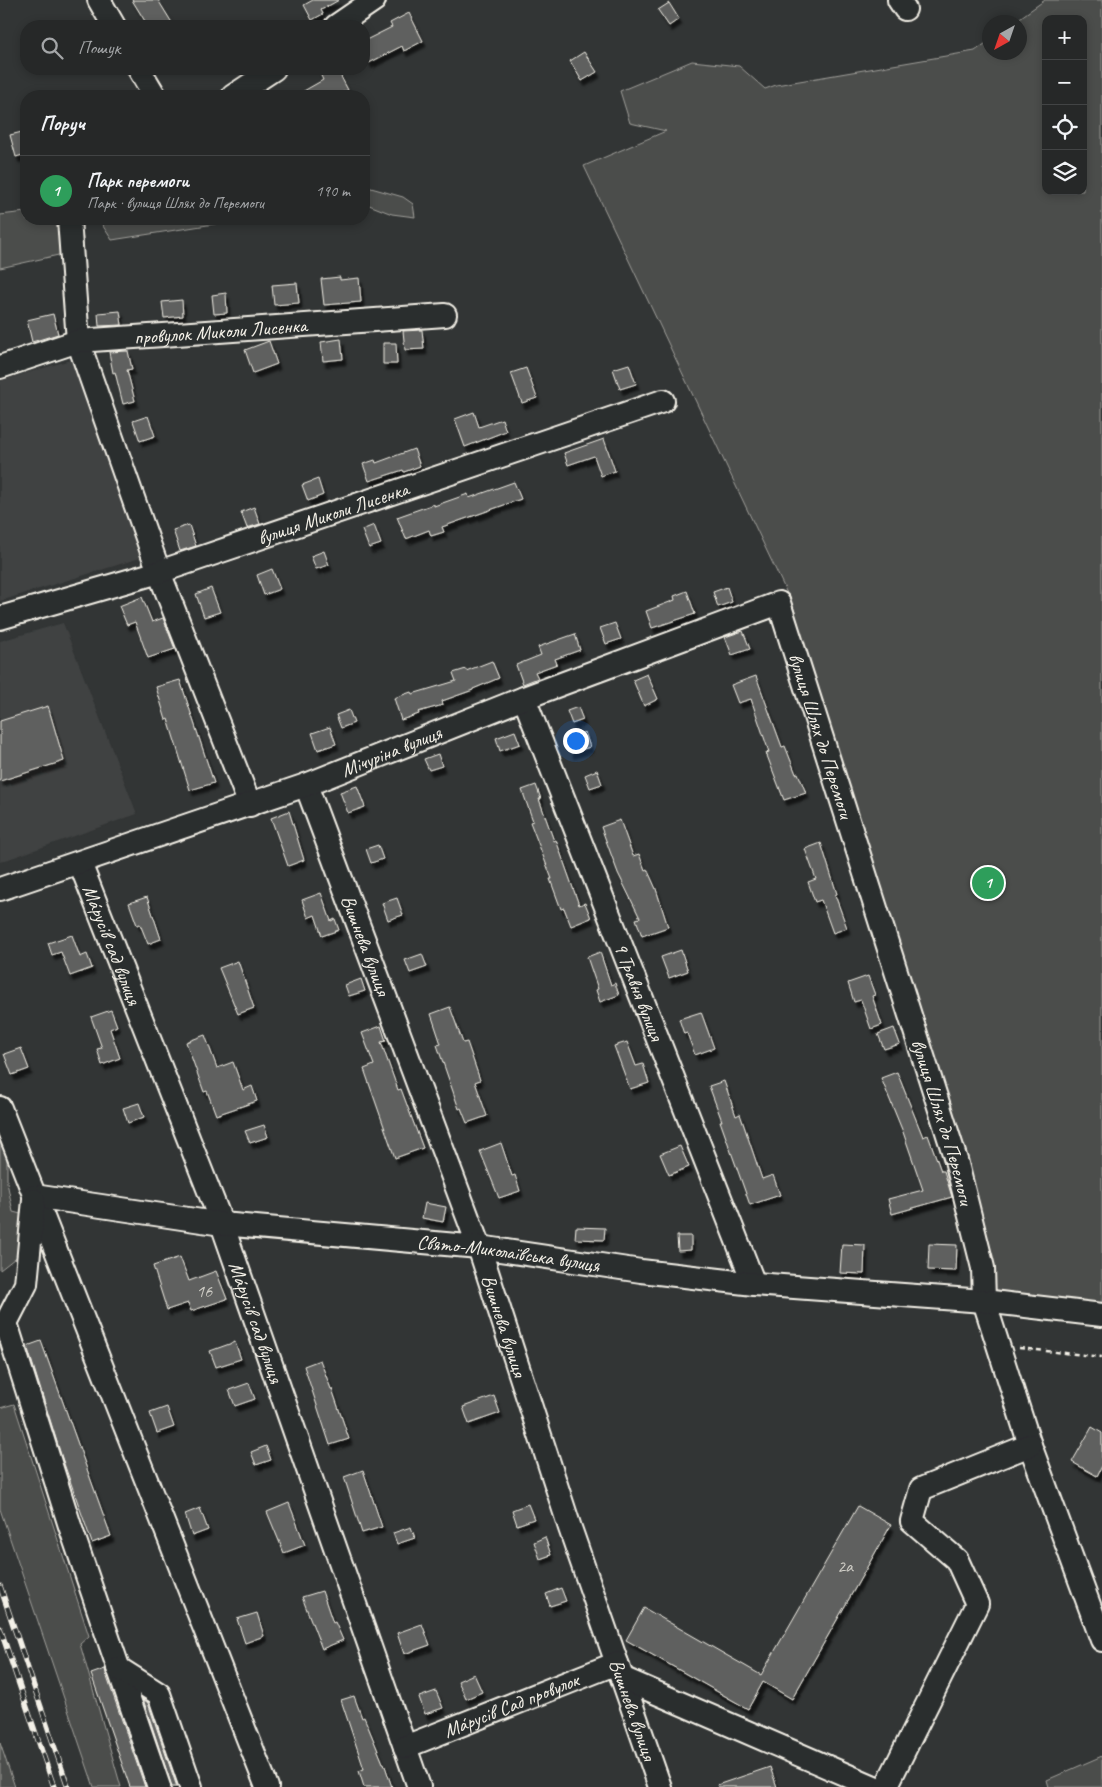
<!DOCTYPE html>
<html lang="uk">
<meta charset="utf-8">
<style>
body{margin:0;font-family:Caveat,sans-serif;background:#323434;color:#f1f3f6}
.controls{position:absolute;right:15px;top:15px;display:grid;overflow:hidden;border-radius:10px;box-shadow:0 2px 8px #0003}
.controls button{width:45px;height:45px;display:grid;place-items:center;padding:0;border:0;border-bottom:1px solid #424445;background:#262828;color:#f1f3f6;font:25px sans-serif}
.compass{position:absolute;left:982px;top:15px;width:45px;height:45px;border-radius:50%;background:#262828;box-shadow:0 2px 8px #0003;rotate:220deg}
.you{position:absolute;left:575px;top:740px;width:18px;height:18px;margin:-12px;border:4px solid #fff;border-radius:50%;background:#1a73e8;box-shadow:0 0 0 8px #1a73e833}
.badge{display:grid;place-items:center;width:32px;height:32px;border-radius:50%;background:#d93025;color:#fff;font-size:16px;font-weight:700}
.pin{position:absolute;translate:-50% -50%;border:2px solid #fff;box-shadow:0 1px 5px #0006}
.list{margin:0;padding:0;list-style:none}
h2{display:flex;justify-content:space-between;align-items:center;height:65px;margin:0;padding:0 20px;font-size:21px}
h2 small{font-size:16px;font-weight:400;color:#a4a6a8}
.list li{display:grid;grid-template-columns:32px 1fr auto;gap:15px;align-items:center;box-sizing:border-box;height:70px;padding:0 20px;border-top:1px solid #424445}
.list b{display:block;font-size:19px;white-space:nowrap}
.list p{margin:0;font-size:16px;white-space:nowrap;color:#a4a6a8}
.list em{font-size:16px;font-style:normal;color:#a4a6a8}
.icon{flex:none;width:28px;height:28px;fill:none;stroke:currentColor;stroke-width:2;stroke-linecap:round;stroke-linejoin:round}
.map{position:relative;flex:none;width:1102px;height:1787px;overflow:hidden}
.search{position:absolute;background:#262828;box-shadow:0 2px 8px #0003;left:20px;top:20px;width:350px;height:55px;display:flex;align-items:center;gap:12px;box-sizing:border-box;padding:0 18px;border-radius:20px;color:#a4a6a8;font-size:19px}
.panel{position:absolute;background:#262828;box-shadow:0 2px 8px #0003;left:20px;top:90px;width:350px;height:135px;border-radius:20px}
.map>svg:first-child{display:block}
</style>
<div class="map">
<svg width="1102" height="1787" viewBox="0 0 1102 1787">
<defs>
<filter id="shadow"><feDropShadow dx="3" dy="5.5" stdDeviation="1" flood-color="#0009"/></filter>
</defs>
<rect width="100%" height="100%" fill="#323535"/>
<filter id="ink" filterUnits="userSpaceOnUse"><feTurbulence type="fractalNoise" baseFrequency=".02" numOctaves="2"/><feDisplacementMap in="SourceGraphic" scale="10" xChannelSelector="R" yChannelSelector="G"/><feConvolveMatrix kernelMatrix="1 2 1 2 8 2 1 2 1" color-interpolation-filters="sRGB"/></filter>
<g filter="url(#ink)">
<path fill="#404242" d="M 77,358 L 140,558 L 0,601 L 0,381 Z
M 63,623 L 137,814 L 0,862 L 0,641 Z"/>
<path fill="#4b4d4c" stroke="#a09f9a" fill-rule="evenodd" d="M 1045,0 L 1102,0 L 1102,1315 L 984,1301 L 956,1160 L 793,606 L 584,166 L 666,131 L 630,123 L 620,91 L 692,61 L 739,66 L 765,89 L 776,85 L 975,51 L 989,41 L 990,52 L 1020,52 L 1020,22 L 1014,22 ZM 1046,19 L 1083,19 L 1083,191 L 1046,191 Z
M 364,186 L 403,197 L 413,204 L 415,217 L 392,214 L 364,203 Z
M 26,212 L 26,219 L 69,219 L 72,252 L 0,268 L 0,215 Z
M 102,219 L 246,219 L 112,240 L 101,223 Z
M 0,1141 L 7,1153 L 7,1182 L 13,1212 L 49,1221 L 19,1255 L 0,1270 Z
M 14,1404 L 89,1636 L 80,1644 L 121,1787 L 94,1787 L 0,1509 L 0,1408 Z
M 0,1743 L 15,1787 L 0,1787 Z
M 1102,1756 L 1102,1787 L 1049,1787 L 1047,1780 Z"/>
<path fill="#5f605f" stroke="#f4f1e8" filter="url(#shadow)" d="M 132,0 L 158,0 L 174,26 L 148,26 Z
M 313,0 L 339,0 L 321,10 L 323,14 L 312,20 L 304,5 Z
M 669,3 L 679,19 L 669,26 L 658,10 Z
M 409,13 L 423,41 L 404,51 L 402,46 L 369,63 L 364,52 L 364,41 L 392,27 L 390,23 Z
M 584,52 L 597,72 L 582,81 L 570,61 Z
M 318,69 L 337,69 L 348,90 L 335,96 L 295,96 L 323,80 Z
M 26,131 L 26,154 L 16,157 L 10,135 Z
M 340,277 L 340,280 L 359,278 L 361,302 L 324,305 L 321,279 Z
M 297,283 L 299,303 L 274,305 L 272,285 Z
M 226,293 L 227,313 L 214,314 L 212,295 Z
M 182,300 L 183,316 L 164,318 L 162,302 Z
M 120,311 L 122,325 L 99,326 L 98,313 Z
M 53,314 L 58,334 L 32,342 L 27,320 Z
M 422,330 L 424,349 L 405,350 L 403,331 Z
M 341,339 L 343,359 L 323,361 L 321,342 Z
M 269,341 L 277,364 L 253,373 L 245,350 Z
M 383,343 L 396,343 L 397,364 L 383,364 Z
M 128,351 L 132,369 L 127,370 L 135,401 L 123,404 L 115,372 L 113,373 L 109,352 Z
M 629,364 L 636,384 L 620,389 L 613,369 Z
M 526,368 L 537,398 L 522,403 L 511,373 Z
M 474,412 L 479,427 L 502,419 L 506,431 L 465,447 L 455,419 Z
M 148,416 L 155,436 L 140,441 L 133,421 Z
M 604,439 L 615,471 L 601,476 L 594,456 L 568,465 L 564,453 Z
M 414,449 L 420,466 L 404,472 L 403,470 L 369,481 L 363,464 L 375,460 L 376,463 Z
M 318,479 L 323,495 L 308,501 L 302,485 Z
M 514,482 L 521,499 L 442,527 L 444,532 L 431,536 L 429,530 L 406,539 L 397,517 L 434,504 L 434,506 L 468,494 L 469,498 Z
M 254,507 L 260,524 L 247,528 L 241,512 Z
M 189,525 L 196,546 L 180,551 L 173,530 Z
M 374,525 L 381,544 L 369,548 L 362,530 Z
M 324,551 L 329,565 L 316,569 L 311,556 Z
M 272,569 L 280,589 L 264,595 L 257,575 Z
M 727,587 L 732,602 L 718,607 L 713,592 Z
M 211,588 L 220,612 L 204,617 L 196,594 Z
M 687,591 L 695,614 L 652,628 L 646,611 L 675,600 L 674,596 Z
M 142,597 L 152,622 L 163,618 L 175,649 L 148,658 L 135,622 L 127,625 L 119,606 Z
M 615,623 L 621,639 L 606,644 L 600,628 Z
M 743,631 L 750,649 L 732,655 L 725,637 Z
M 575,634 L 580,650 L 555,659 L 557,664 L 535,672 L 538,678 L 523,684 L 516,665 L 541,655 L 538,647 Z
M 492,661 L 499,678 L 473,689 L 473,690 L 442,701 L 443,705 L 418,712 L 419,714 L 401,720 L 394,698 L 411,692 L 412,694 L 456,681 L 453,673 L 466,669 L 466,671 Z
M 647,674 L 658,699 L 644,706 L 633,680 Z
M 756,676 L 782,747 L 785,746 L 796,774 L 798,773 L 806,793 L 784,800 L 766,753 L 769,752 L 751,699 L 738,703 L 731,685 Z
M 180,680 L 214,783 L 190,790 L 168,719 L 166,720 L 156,687 Z
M 48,706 L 64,761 L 0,781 L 0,721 Z
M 578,707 L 583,720 L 572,724 L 567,711 Z
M 349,710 L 354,723 L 341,728 L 336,715 Z
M 330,727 L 336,744 L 318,750 L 312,733 Z
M 515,731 L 520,744 L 500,751 L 496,738 Z
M 585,732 L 590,747 L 571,753 L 566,738 Z
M 438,754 L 442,766 L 429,770 L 424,759 Z
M 597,770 L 602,784 L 590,788 L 585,775 Z
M 536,785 L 541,799 L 539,799 L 554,841 L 556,840 L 579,905 L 585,903 L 591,918 L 571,926 L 564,908 L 561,909 L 550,879 L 552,879 L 530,822 L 533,821 L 522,790 Z
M 357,786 L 365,807 L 348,813 L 340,792 Z
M 289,811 L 304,860 L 288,866 L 271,818 Z
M 620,820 L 633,856 L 639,854 L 645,870 L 647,869 L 656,889 L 668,927 L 642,936 L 636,919 L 640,918 L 618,873 L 601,827 Z
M 821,843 L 837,894 L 835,895 L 847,928 L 833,933 L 821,900 L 815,902 L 808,882 L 816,879 L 805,849 Z
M 378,845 L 383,859 L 371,863 L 366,849 Z
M 321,893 L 331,921 L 335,919 L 339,930 L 322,936 L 315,915 L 308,918 L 302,900 Z
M 147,897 L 161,939 L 148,944 L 140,924 L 137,925 L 129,903 Z
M 397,898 L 403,915 L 388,920 L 382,903 Z
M 72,935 L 80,957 L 87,954 L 92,968 L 70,976 L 61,952 L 52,955 L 48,943 Z
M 681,950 L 688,971 L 669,978 L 661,957 Z
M 600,952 L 611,985 L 615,983 L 619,995 L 600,1002 L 596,990 L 598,989 L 587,957 Z
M 422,954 L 427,967 L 410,973 L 405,960 Z
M 238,961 L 254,1008 L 238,1014 L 219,968 Z
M 868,976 L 875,995 L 872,996 L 882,1025 L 871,1029 L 861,1000 L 854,1002 L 848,983 Z
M 361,979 L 365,991 L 349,996 L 345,985 Z
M 450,1007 L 463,1043 L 467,1042 L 480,1080 L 475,1082 L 487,1116 L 467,1123 L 461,1108 L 459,1109 L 437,1045 L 441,1044 L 431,1014 Z
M 111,1010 L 117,1026 L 110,1029 L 120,1058 L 102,1065 L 97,1049 L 102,1048 L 91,1017 Z
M 701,1012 L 714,1048 L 695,1055 L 687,1033 L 684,1034 L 679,1019 Z
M 381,1026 L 386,1041 L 381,1042 L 398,1090 L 401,1089 L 423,1148 L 395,1158 L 364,1069 L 374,1065 L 362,1033 Z
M 894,1028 L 900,1044 L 884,1049 L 878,1034 Z
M 205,1035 L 217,1068 L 233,1062 L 243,1090 L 252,1086 L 257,1101 L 216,1115 L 207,1091 L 204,1092 L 186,1042 Z
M 627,1042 L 636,1066 L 643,1064 L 649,1083 L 630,1089 L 614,1046 Z
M 21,1048 L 29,1069 L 12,1075 L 4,1054 Z
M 897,1072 L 923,1137 L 928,1135 L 941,1171 L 944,1171 L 952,1197 L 892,1214 L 888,1199 L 923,1190 L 903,1132 L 881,1078 Z
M 724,1081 L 736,1116 L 740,1114 L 762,1179 L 773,1175 L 780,1195 L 750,1205 L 720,1121 L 722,1121 L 709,1086 Z
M 139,1103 L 144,1117 L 128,1123 L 123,1108 Z
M 264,1125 L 268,1137 L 250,1143 L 245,1131 Z
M 501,1143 L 512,1176 L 515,1175 L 520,1191 L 499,1198 L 480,1151 Z
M 680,1146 L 689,1167 L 669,1175 L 660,1154 Z
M 425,1203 L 446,1207 L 443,1222 L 422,1218 Z
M 576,1227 L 605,1228 L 604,1240 L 575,1239 Z
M 677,1236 L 691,1236 L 691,1250 L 678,1251 Z
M 842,1244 L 865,1245 L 864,1274 L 840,1273 Z
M 929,1244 L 957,1245 L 956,1271 L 928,1270 Z
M 180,1257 L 189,1281 L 216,1271 L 227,1299 L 191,1311 L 188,1303 L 167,1310 L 153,1266 Z
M 41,1341 L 111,1536 L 92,1543 L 62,1458 L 27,1346 Z
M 235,1342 L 241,1359 L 216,1367 L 210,1351 Z
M 320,1360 L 331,1389 L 332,1389 L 349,1439 L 330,1445 L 304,1366 Z
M 249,1383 L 255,1399 L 235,1406 L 229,1390 Z
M 494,1396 L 500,1413 L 469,1424 L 463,1407 Z
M 167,1407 L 174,1427 L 157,1433 L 150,1413 Z
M 1092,1427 L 1102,1433 L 1102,1466 L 1097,1476 L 1072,1462 Z
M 266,1446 L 271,1460 L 256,1465 L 251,1452 Z
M 363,1470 L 382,1527 L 362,1533 L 344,1477 Z
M 289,1503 L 305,1545 L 284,1553 L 267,1512 Z
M 528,1504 L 534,1519 L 517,1525 L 512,1510 Z
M 858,1506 L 891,1525 L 792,1699 L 763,1682 L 748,1709 L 626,1640 L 644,1608 L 761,1675 Z
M 200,1508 L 208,1530 L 192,1536 L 185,1514 Z
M 411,1527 L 415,1538 L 397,1544 L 393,1533 Z
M 545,1537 L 551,1555 L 540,1559 L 534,1542 Z
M 561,1588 L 566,1601 L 550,1606 L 546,1594 Z
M 322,1591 L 333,1623 L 335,1622 L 343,1640 L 322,1649 L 302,1597 Z
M 257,1613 L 264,1636 L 245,1643 L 237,1619 Z
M 422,1624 L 430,1645 L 404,1654 L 397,1633 Z
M 105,1669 L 106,1674 L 145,1787 L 130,1787 L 91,1674 Z
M 474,1674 L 482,1692 L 466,1699 L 458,1681 Z
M 436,1691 L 443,1708 L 425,1714 L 419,1697 Z
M 354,1696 L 362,1718 L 364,1717 L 383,1763 L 384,1763 L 392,1787 L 364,1787 L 359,1771 L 364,1769 L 341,1700 Z
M 143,1699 L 148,1703 L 177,1787 L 172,1787 Z
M 770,1767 L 777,1787 L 718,1787 L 717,1785 Z"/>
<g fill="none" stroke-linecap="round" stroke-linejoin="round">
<defs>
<g id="minor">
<path d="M 99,0 L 114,26"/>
<path d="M 899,0 L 905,9"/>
<path d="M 336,26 L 374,0"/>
<path d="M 139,69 L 155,96"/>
<path d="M 233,96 L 274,69"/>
<path d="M 69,219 L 78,341 L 159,572 L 250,805"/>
<path id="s1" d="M 0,367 L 78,341 L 445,315"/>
<path id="s2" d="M 0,618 L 159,572 L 663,401"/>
<path id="s3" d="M 524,698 L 754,1284"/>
<path id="s4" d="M 306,785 L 479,1247 L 570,1528 L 660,1787"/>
<path id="s5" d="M 80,863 L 222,1224 L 419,1787"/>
<path id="s6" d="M 0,889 L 306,785 L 524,698 L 779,603 L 956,1160 L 983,1268 L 984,1301 L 1030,1445 L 1102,1640"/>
<path d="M 0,1108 L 267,1787"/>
<path id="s7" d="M 34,1196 L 222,1224 L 479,1247 L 641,1271 L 754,1284 L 984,1301 L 1102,1315"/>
<path d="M 34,1200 L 26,1284 L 6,1323 L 70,1526 L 159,1787"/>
<path d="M 118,1668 L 159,1694 L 191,1787"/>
<path d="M 622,1678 L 874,1787"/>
<path id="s8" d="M 405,1747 L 617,1663"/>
<path d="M 886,1787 L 977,1604 L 957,1560 L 912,1521 L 921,1489 L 1030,1445"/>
</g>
</defs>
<use href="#minor" stroke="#f4f1e8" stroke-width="26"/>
<path stroke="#f4f1e8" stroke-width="2.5" stroke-dasharray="5 4" stroke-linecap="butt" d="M 1019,1348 L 1102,1357"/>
<use href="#minor" stroke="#2a2d2e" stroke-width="22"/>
<defs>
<path id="rail" d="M 0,1586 L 68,1787
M 0,1628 L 54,1787"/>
</defs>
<use href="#rail" stroke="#f4f1e8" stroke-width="5.5"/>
<use href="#rail" stroke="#2a2d2e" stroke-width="4" stroke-dasharray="11" stroke-linecap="butt"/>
</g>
</g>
<g text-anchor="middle" stroke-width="4.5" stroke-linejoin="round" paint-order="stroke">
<g font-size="18" fill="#cfcdc6">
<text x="204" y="1297">16</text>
<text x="845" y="1572">2а</text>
</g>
<g font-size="20" fill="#f4f1e8" stroke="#2a2d2e">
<text dy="7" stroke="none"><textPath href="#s1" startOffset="225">провулок Миколи Лисенка</textPath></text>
<text dy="7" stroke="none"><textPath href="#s2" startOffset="349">вулиця Миколи Лисенка</textPath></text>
<text dy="7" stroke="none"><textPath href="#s6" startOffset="969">вулиця Шлях до Перемоги</textPath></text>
<text dy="7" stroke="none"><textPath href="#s6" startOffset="415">Мічуріна вулиця</textPath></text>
<text dy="7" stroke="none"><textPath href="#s5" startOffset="88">Мáрусів сад вулиця</textPath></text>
<text dy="7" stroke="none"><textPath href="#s4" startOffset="171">Вишнева вулиця</textPath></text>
<text dy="7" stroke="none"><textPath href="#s3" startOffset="315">9 Травня вулиця</textPath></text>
<text dy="7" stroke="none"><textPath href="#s6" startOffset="1374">вулиця Шлях до Перемоги</textPath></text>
<text dy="7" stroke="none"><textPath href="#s7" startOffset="478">Свято-Миколаївська вулиця</textPath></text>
<text dy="7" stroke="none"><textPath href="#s5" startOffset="492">Мáрусів сад вулиця</textPath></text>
<text dy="7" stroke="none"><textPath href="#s4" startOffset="576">Вишнева вулиця</textPath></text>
<text dy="7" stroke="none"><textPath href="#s8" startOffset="114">Мáрусів Сад провулок</textPath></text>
<text dy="7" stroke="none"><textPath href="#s4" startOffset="981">Вишнева вулиця</textPath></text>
</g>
</g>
</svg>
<div class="controls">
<button>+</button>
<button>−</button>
<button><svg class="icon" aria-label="locate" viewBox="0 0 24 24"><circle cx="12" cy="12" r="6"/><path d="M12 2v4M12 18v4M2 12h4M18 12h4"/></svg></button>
<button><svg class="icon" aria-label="layers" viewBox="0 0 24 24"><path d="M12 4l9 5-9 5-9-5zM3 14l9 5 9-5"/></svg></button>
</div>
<svg class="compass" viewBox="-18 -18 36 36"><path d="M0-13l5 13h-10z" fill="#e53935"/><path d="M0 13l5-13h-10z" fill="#a4a6a8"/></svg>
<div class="you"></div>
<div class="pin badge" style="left:988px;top:883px;background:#2e9e5b">1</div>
<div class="search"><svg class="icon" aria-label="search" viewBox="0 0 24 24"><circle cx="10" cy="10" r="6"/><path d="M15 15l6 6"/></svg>Пошук</div>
<section class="panel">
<h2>Поруч<small></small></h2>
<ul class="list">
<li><span class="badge" style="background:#2e9e5b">1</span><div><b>Парк перемоги</b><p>Парк · вулиця Шлях до Перемоги</p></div><em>190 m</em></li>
</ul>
</section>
</div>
